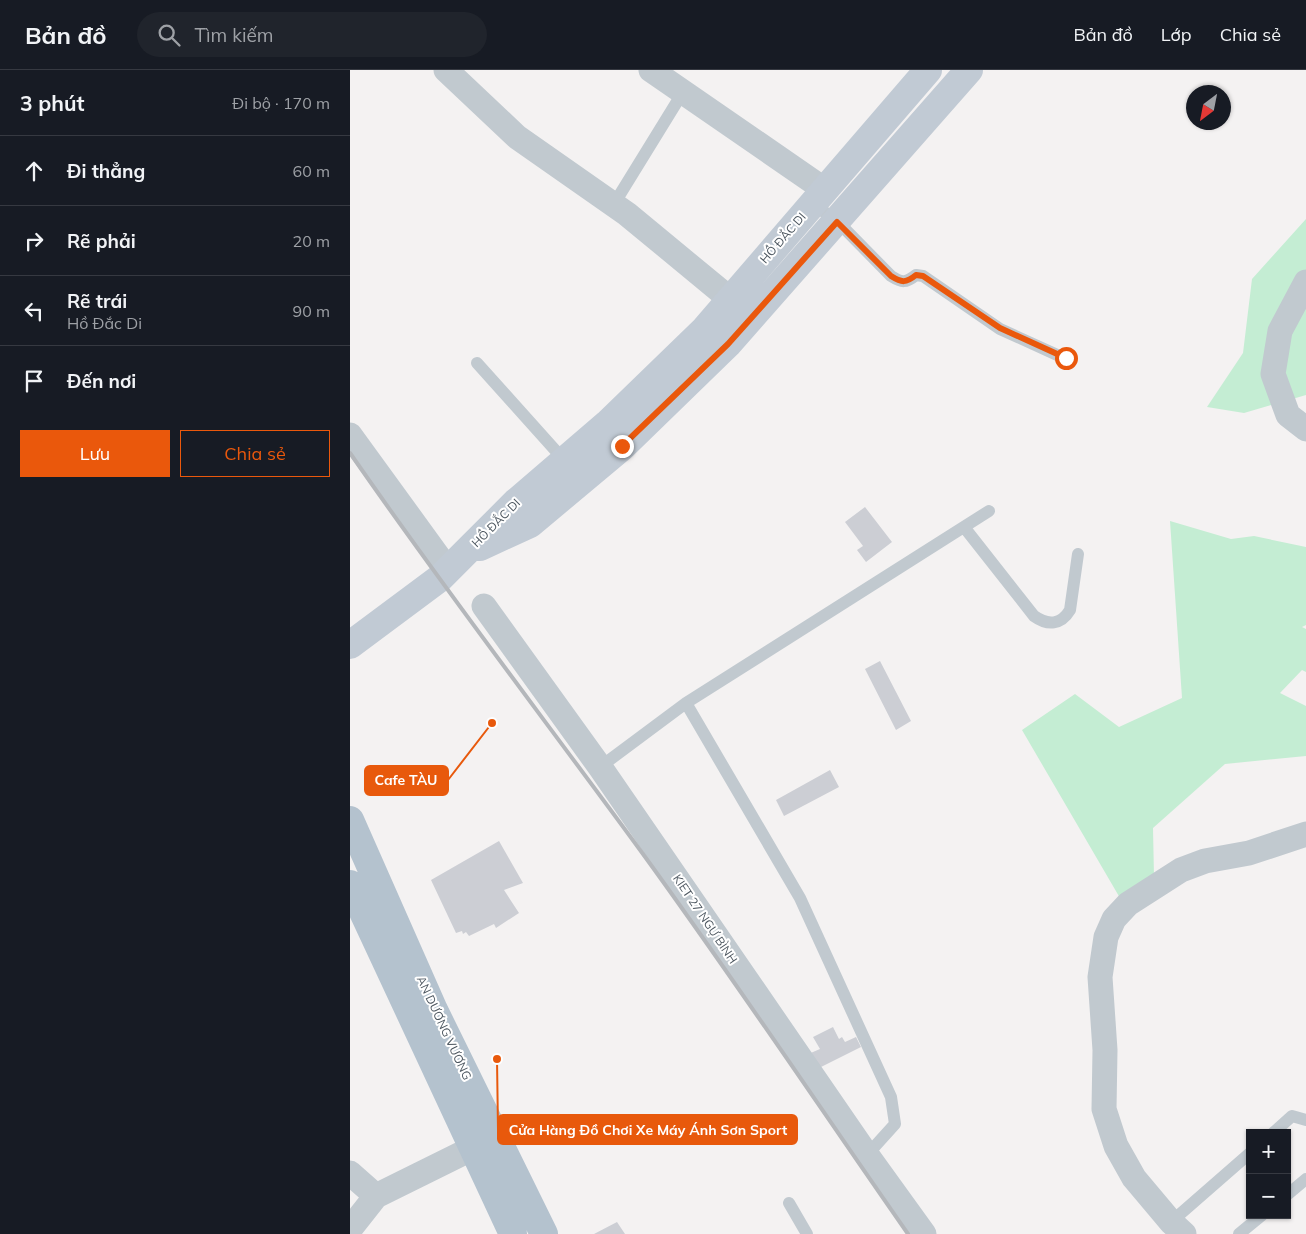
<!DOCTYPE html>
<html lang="vi">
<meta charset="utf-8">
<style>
body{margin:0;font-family:Mulish,sans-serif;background:#20242c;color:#f1f3f6}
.controls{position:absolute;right:15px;bottom:15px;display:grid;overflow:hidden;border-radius:0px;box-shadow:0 1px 4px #0004}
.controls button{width:45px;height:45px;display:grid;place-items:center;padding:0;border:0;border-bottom:1px solid #363941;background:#171b24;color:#f1f3f6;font:25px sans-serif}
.compass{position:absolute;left:836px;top:15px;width:45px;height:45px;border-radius:50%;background:#171b24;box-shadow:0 1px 4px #0004;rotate:212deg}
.stop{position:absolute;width:15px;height:15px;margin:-11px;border:4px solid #ea580c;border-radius:50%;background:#fff}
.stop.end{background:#ea580c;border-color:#fff;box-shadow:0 1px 5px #0008}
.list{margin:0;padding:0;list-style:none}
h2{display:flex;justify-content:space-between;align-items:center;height:65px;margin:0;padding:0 20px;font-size:21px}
h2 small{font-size:16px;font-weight:400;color:#9ea1a6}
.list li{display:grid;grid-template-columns:32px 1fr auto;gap:15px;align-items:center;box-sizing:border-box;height:70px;padding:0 20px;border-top:1px solid #363941}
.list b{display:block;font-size:19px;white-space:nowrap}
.list p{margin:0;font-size:16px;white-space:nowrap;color:#9ea1a6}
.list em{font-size:16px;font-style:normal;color:#9ea1a6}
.actions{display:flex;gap:10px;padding:15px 20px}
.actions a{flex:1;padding:11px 0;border:1px solid #ea580c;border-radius:0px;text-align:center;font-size:18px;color:#ea580c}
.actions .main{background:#ea580c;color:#fff}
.icon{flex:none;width:28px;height:28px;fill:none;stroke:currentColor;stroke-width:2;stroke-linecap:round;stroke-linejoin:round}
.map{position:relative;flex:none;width:956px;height:1164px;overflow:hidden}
header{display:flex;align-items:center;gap:30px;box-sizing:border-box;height:70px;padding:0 25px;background:#171b24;border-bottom:1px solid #363941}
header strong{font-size:24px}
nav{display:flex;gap:28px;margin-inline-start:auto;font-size:18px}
.search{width:350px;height:45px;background:#20242c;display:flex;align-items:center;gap:12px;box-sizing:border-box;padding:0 18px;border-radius:28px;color:#9ea1a6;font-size:19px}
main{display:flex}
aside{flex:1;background:#171b24}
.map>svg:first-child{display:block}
</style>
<header>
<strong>Bản đồ</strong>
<div class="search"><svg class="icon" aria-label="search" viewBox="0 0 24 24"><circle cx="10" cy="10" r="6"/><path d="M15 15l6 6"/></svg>Tìm kiếm</div>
<nav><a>Bản đồ</a><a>Lớp</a><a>Chia sẻ</a></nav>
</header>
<main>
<aside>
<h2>3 phút<small>Đi bộ · 170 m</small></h2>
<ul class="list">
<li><svg class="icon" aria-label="ahead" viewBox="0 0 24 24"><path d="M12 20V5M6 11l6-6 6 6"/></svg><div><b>Đi thẳng</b></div><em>60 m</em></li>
<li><svg class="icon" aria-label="right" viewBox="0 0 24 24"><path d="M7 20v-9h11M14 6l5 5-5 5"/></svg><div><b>Rẽ phải</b></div><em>20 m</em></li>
<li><svg class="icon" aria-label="left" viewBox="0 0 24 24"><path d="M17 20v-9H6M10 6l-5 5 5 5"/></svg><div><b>Rẽ trái</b><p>Hồ Đắc Di</p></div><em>90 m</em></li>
<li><svg class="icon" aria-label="arrive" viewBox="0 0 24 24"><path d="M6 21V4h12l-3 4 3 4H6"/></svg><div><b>Đến nơi</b></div></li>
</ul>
<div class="actions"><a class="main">Lưu</a><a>Chia sẻ</a></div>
</aside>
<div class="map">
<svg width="956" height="1164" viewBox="0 0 956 1164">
<rect width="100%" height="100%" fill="#f4f2f2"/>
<path fill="#c4edd3" d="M 956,149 L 956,325 L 894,343 L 857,337 L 893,283 L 902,209 Z
M 820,451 L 881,469 L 904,466 L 956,477 L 956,555 L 952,557 L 956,559 L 956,602 L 952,600 L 930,623 L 956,636 L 956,686 L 875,694 L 803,758 L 804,807 L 770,828 L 672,660 L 725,624 L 769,657 L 832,628 Z"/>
<path fill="#ccced4" d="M 515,437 L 542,472 L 516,492 L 507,480 L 513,476 L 495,452 Z
M 530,591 L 561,651 L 546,660 L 515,599 Z
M 480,700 L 489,717 L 434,746 L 426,730 Z
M 149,771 L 173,813 L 154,820 L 169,843 L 146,858 L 144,854 L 119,866 L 116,862 L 113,864 L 112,861 L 106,863 L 81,810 Z
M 483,957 L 489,969 L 492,967 L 495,972 L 506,967 L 511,977 L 463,1001 L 456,985 L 470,979 L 463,967 Z
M 267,1152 L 275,1164 L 244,1164 Z"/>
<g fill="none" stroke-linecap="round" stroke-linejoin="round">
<path stroke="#c1c9cf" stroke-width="12" d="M 264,134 L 333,22
M 463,134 L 487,151 L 541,206 C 552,213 556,213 566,205 L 573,206 L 650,259 L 716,289
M 127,293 L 214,390
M 614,457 L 684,546 C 698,556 711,555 720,540 L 728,484
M 336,633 L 450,828 L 541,1027 L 545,1054 L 517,1085
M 250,697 L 336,633 L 639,441
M 923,1063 L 942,1046 L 956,1050
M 937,1125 L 956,1109
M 439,1133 L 457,1164
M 821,1152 L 900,1083
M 889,1164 L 912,1145"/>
<path stroke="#c1c9cf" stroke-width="25" d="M 96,0 L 167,67 L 277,144 L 380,229
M 301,0 L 475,120
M 956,212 L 930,261 L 923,304 L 938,345 L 956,359
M 0,365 L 98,500
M 134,536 L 250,697 L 517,1085 L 574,1164
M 0,1103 L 26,1126
M 0,1159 L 26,1126 L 123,1078
M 834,1164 L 821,1152 L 784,1108 L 766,1076 L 754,1039 L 755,980 L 750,907 L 756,867 L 764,849 L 778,834 L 831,800 L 855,791 L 899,783 L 956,764"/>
<path stroke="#c1cad4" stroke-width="28" d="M 130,477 L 180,454 L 272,377 L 378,274 L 619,0
M 0,575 L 90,508 L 166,432 L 257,354 L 355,259 L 578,0"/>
<path stroke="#b4c2ce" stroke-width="28" d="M 0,750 L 83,938 L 194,1164
M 0,814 L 163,1164"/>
<path stroke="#b4b7bb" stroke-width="4" d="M 0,383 C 94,519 195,650 293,784 C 384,909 470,1038 558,1164"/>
</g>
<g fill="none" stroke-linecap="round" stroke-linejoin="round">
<path stroke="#ea580c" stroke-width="6" d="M 272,376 L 378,274 L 487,152 L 541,206 C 552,213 556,213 566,205 L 573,206 L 650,258 L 716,288"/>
</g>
<g text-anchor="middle" stroke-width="4" stroke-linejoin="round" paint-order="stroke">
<g font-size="12" fill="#4b555e" stroke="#fff">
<text transform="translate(433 168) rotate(-49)" y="4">HỒ ĐẮC DI</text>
<text transform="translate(146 453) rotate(-45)" y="4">HỒ ĐẮC DI</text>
<text transform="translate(355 849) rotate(56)" y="4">KIET 27 NGỰ BÌNH</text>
<text transform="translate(94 958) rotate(65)" y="4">AN DƯƠNG VƯƠNG</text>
</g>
</g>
<path fill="none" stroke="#e8590c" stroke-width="2" d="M142 653L98 710M147 989L148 1060"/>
<g fill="#e8590c" stroke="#fff" stroke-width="2">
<circle cx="142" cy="653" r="5"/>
<circle cx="147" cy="989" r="5"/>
</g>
<g fill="#e8590c" stroke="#e8590c" stroke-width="2">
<rect x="15" y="696" width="83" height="29" rx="5"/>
<rect x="148" y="1045" width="299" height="29" rx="5"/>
</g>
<g font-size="14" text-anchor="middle" font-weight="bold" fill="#fff">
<text x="56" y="715">Cafe TÀU</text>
<text x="298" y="1065">Cửa Hàng Đồ Chơi Xe Máy Ánh Sơn Sport</text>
</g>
</svg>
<div class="controls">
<button>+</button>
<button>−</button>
</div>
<svg class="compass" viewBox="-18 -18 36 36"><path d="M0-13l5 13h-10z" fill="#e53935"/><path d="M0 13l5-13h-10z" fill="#9ea1a6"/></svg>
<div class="stop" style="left:716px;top:288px"></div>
<div class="stop end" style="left:272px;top:376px"></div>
</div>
</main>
